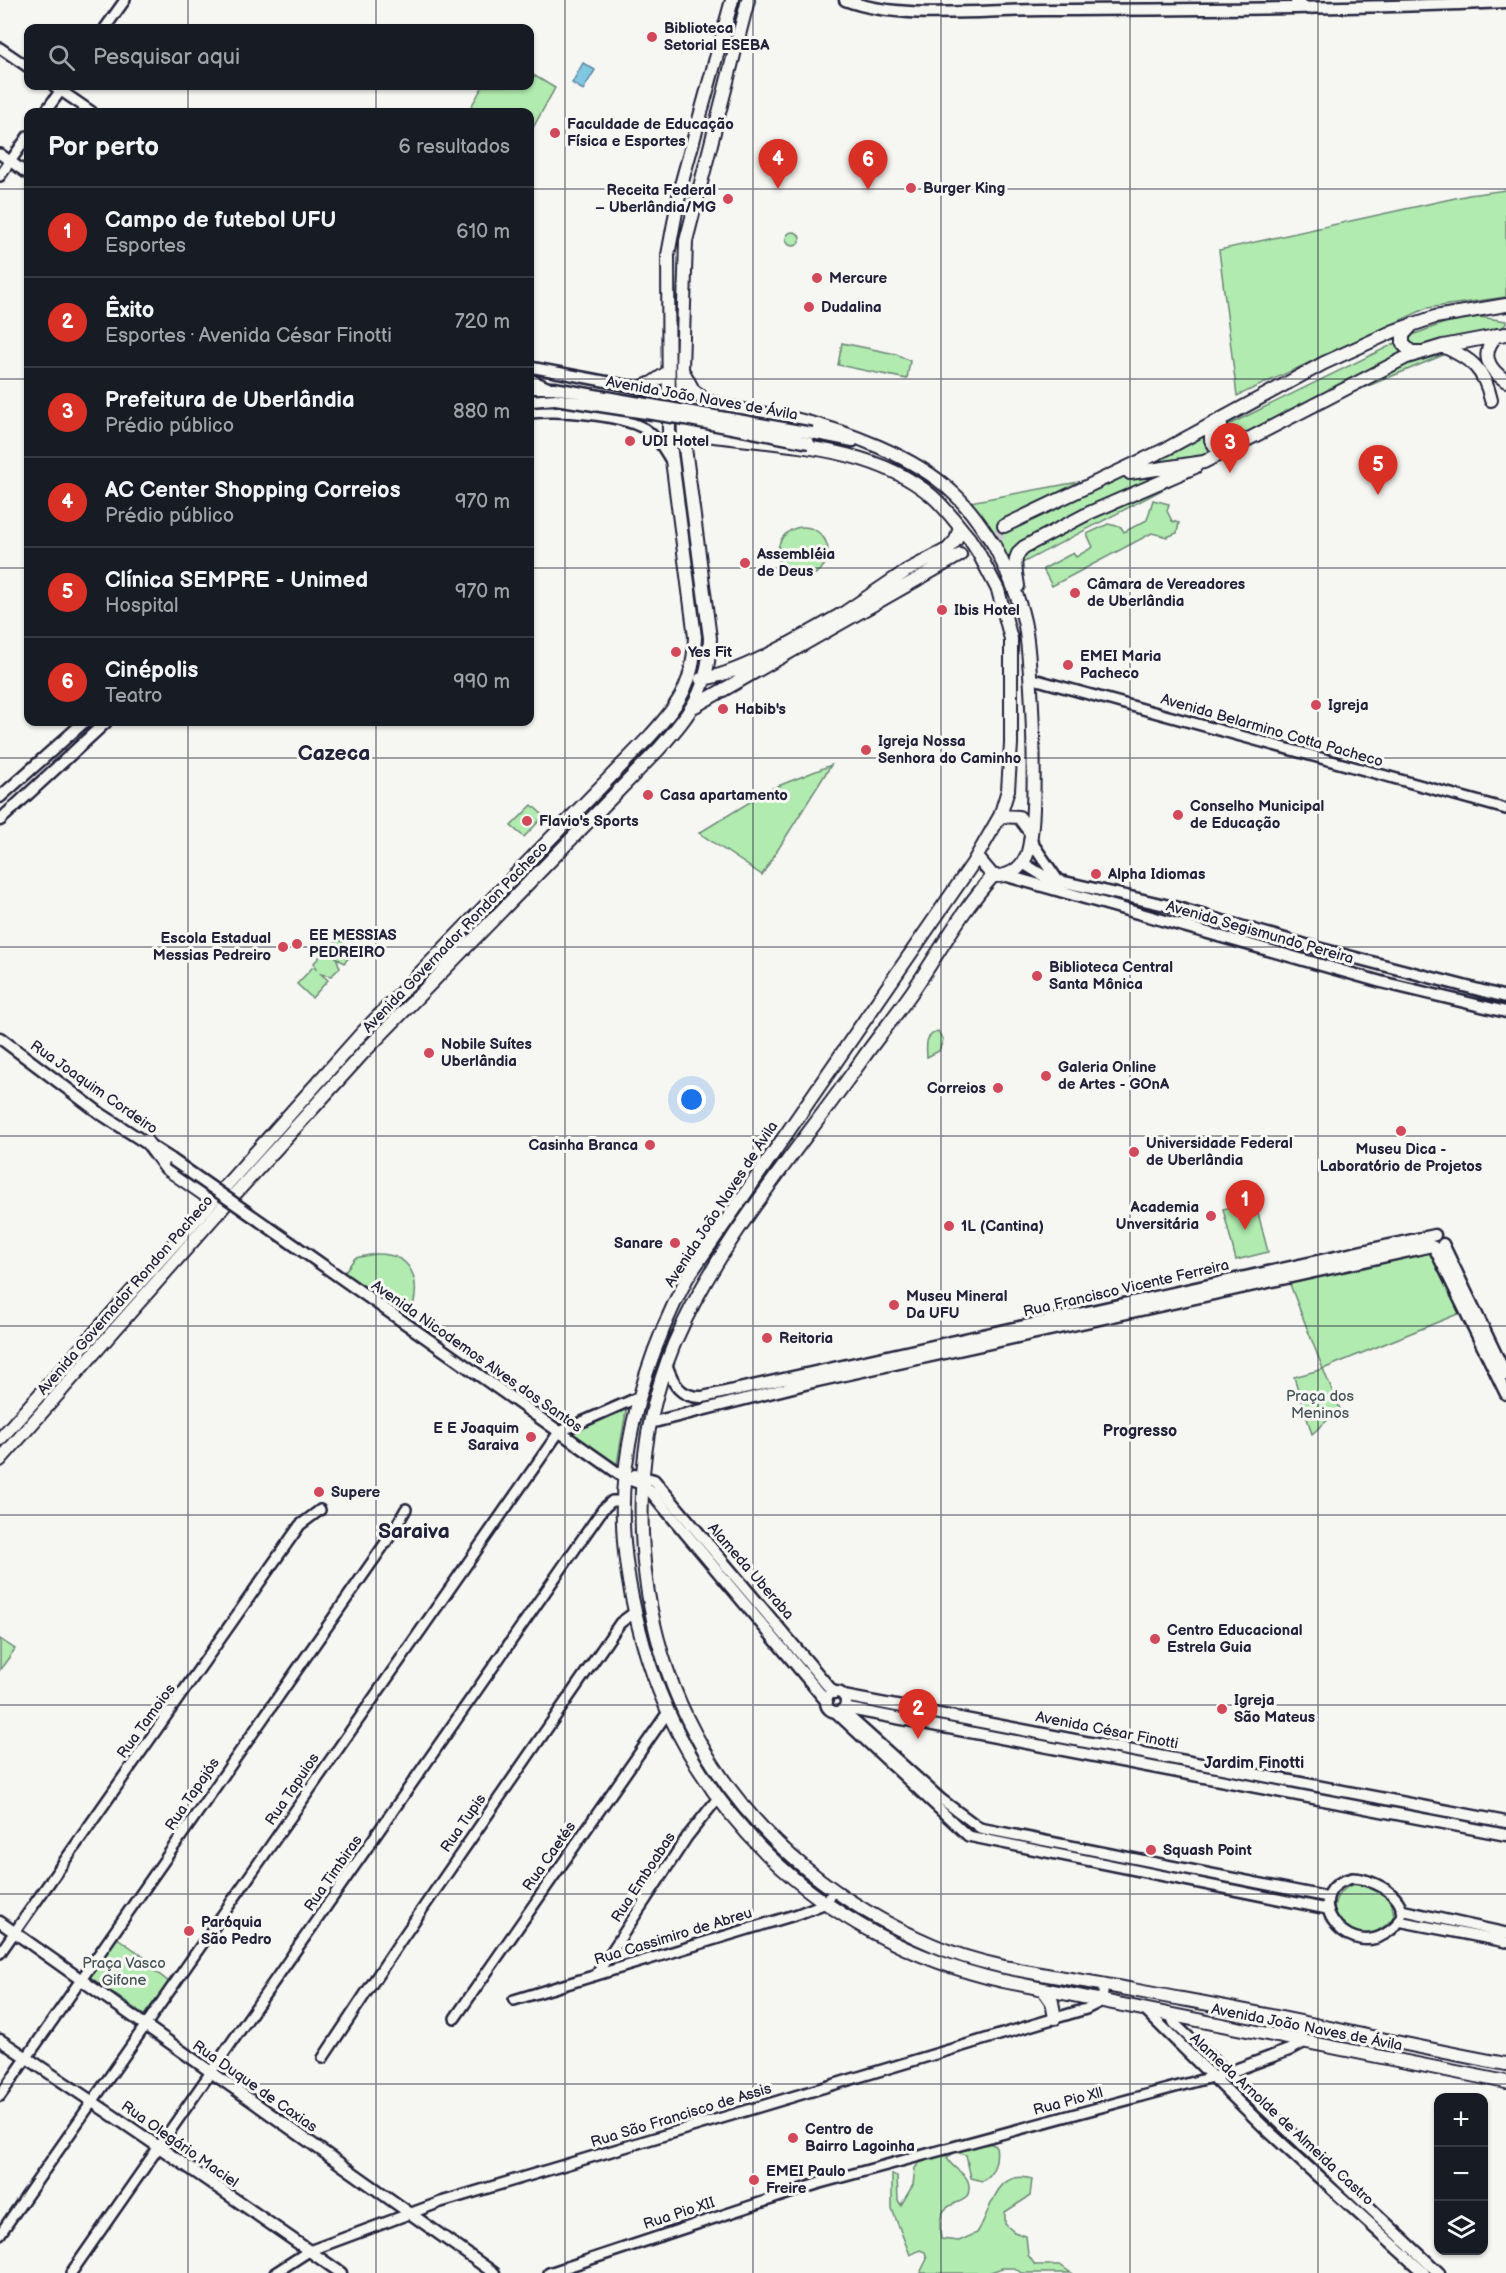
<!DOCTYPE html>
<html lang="pt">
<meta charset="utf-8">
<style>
body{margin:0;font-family:"Balsamiq Sans",sans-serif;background:#242831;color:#f1f3f6}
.controls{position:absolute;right:18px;bottom:18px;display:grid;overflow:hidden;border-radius:12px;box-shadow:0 2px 4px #0004}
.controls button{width:54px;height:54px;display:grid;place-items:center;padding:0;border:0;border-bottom:2px solid #363941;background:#171b24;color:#f1f3f6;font:30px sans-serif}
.you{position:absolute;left:692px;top:1100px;width:21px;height:21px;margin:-15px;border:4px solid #fff;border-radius:50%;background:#1a73e8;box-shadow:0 0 0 9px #1a73e833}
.badge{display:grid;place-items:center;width:39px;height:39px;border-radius:50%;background:#d93025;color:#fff;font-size:20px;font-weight:700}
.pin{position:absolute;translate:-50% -50px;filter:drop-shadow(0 2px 3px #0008)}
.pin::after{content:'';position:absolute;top:32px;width:21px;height:18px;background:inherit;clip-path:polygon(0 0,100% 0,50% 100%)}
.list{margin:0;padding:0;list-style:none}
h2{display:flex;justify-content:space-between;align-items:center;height:78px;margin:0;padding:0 24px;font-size:26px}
h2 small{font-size:20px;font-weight:400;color:#9ea1a6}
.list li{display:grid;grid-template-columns:39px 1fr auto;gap:18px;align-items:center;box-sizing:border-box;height:90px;padding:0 24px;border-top:2px solid #363941}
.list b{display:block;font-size:22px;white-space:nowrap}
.list p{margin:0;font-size:20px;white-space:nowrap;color:#9ea1a6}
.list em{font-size:20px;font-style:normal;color:#9ea1a6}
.icon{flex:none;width:33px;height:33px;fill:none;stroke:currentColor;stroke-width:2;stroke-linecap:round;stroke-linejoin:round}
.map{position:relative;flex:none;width:1506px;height:2273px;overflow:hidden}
.search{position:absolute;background:#171b24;box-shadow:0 2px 4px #0004;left:24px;top:24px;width:510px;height:66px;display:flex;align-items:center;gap:15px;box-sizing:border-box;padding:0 21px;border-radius:12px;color:#9ea1a6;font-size:22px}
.panel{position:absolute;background:#171b24;box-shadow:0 2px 4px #0004;left:24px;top:108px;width:510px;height:618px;border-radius:12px}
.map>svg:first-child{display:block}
</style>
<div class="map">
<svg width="1506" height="2273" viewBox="0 0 1506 2273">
<rect width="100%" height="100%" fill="#f6f6f2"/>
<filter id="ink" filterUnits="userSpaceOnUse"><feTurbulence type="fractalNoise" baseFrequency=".0167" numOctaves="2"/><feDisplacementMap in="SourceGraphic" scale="12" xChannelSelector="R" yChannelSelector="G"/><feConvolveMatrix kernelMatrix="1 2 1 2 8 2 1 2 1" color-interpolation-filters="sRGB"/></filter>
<g filter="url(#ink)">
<path fill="#b1ebaf" stroke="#6a8675" stroke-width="1.5" d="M 530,73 L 555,88 L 530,133 L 530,112 L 468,112 L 483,86 L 530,86 Z
M 1506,190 L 1506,297 L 1427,308 L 1237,396 L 1219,250 L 1469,195 Z
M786 239a7 7 0 1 1 14 0a7 7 0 1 1-14 0Z
M 1466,315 L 1506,321 L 1506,324 L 1492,335 L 1334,400 L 1009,570 L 970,502 L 1127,473 L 1168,455 L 1212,429 L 1214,432 L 1412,335 Z
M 842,343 L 896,354 L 910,361 L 907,379 L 838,365 Z
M 1153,500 L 1169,504 L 1167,511 L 1172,521 L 1179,523 L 1177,533 L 1167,537 L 1152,533 L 1052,586 L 1043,569 L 1073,553 L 1076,557 L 1093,547 L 1087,534 L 1108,524 L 1121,527 L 1124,532 L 1147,520 Z
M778 552a25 25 0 1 1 50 0a25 25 0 1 1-50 0Z
M 831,765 L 762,875 L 699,833 L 773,788 Z
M 532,805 L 544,816 L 524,837 L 511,826 Z
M 339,939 L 354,952 L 344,963 L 336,957 L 340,968 L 331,976 L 321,974 L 328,980 L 312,998 L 297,984 L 313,967 L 316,969 L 314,963 L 324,952 L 332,952 L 329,949 Z
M 938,1031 L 943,1040 L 939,1051 L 927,1057 C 926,1043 925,1036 938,1031 Z
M 1255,1201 L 1268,1252 L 1236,1260 L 1223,1209 Z
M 1430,1251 L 1460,1313 L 1323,1369 L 1340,1409 L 1312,1434 L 1294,1377 L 1323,1369 L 1289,1282 Z
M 375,1254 C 418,1253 422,1288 408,1320 L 343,1274 L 355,1258 Z
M 627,1406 L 617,1464 L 572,1433 Z
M 0,1639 L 15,1649 L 0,1670 Z
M 1354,1884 L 1368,1885 L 1391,1899 L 1394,1916 C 1362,1962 1304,1904 1354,1884 Z
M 116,1937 L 147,1959 L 147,1965 L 169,1982 L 144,2015 L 89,1976 Z
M 985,2141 L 996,2146 C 998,2158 995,2175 982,2181 L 971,2178 L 966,2155 L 956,2152 L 947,2157 C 951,2170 969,2172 969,2187 C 970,2213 933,2190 941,2239 L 959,2241 L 977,2233 C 992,2210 995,2168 1032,2179 L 1030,2196 L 1005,2212 L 1005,2224 L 1014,2232 L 1026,2236 L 1028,2255 L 1035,2265 L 1060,2265 L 1071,2273 L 1021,2273 L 1015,2268 L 1002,2268 L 988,2273 L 920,2273 L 927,2259 L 925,2252 L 920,2250 L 910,2255 L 892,2209 L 892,2174 L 897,2176 L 898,2200 L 901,2205 L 913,2185 L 915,2168 L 919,2163 Z"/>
<path fill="#82c8e3" stroke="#5c86a0" stroke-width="1.5" d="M 583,63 L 595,70 L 583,90 L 572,83 Z"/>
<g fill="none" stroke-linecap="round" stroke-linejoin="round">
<path stroke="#cccccd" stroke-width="12" stroke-dasharray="12 6" stroke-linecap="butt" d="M 960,555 L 1006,531"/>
<defs>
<path id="tertiary" d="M 1295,0 L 1309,9
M 105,28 L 125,0
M 0,48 L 28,67
M 54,86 L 92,112
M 45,112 L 64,86
M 0,154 L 28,174
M 0,176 L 28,136
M 530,367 L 640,388 L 654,393 L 669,404
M 530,379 L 547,387
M 530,413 C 560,410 619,414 645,429 C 657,437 664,449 671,461
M 1030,678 L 1506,809
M 842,1710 L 941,1799 L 980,1828 L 1328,1897
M 835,1712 L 968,1836 L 1327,1909
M 1352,1878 C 1382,1879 1426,1910 1385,1934 C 1344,1959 1298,1891 1352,1878 Z
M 1401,1910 L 1506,1933
M 1398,1921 L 1506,1942
M 0,1953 L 300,1525 L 320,1510
M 596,1975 L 687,1837 L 718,1798
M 514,2000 L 798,1914 L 826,1903 L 834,1890
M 455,2018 L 668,1712
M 323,2058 L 399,1943 L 620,1623 L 635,1612
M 0,2096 L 391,1535 L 406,1509
M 0,2234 L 559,1432 L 639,1397
M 71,2273 L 603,1509 L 612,1501 L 624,1501
M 275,2273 L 309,2251 L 441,2202 L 1086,2009 L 1102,2001 L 1104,1985
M 549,2273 L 820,2183 L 1227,2073 L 1174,2023 L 1171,2016"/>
<path id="secondary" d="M 845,0 C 900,21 984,10 1043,10 C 1198,9 1352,9 1506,2
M 530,388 L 554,388
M 530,401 L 555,399
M 812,433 L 853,441
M 0,797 L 84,722
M 0,820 L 106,722
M 1030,840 L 1056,878
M 1021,865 L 1026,865 L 1047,878 L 1174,907 L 1306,945 L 1506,997
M 1007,876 L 1381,982 L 1506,1012
M 0,1038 L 101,1114 L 171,1159
M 1443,1244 L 1506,1375
M 297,1247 L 625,1478 L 642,1484 L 651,1492 L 827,1702
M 1434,1247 L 1506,1394
M 666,1364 C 673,1384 680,1398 703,1397 L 1435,1235
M 650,1423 L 817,1381 L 1432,1246
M 635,1475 L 654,1480 L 834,1693
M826 1702a10 10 0 1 1 20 0a10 10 0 1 1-20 0Z
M 844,1696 L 1506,1822
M 844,1708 L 1506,1835
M 0,1922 L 494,2273
M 1146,2011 L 1266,2129 L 1424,2273
M 1302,2024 L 1302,2043 L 1289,2050 L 1227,2073 L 1439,2273
M 0,2040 C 115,2116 228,2194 341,2273"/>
<path id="primary" d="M 1413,324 L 1403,335 L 1403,344 L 1411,352 L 1421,352
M 1497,335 C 1480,353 1487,368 1506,381
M 1443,346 C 1471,359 1484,368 1491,400
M 684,373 L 693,390 L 705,400 C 734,411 768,413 799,420 C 846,431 915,457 951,491 C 965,503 976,518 986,533
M 640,388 L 652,383 L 668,372
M 682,418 L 694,433 C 772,446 869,442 932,496 C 946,508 957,524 969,538
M 1221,426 L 1211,432 L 1211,440 L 1215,446 L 1228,449
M 1130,473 L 1204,462 L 1407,357 L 1443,346 L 1506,334
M 1004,526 L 1168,448 L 1324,363 L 1394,331 L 1435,317 L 1506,305
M 978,552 L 998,590 L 1011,639 L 1011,744 L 1008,790 L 1000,816 L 973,863 L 687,1278 C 655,1339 633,1403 625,1472 C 619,1522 626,1576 638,1624 C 683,1807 819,1939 1003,1981 L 1506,2082
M 1018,586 C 1016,571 1011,557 1024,547 L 1089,513 L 1195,467
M 841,615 L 906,571 L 948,549 L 956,540 L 960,527
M 701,679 C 739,675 807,634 842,614
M 695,706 L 960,555
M 1000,816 L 1019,817 L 1031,833
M 977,857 L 993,876 C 1008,877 1019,871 1026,857 C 1040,828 1032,657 1024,621 C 1018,594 1006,569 994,545
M 993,876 C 961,911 939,953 912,992 C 896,1015 878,1037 861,1061 C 797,1152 719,1240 674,1344 C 655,1390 644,1441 642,1491 C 634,1697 743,1864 933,1945 C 982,1966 1036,1973 1089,1982 C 1120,1987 1151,1994 1182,1999 C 1290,2018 1398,2044 1506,2064
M 146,1141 L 166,1168 L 212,1200
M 0,1439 L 361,1034 L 651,735 C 681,702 694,682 695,637 L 669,437 L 668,255 L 681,185 L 732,0
M 0,1460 L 215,1216 L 363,1053 L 658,750 C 692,712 709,690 710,638 L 684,440 L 682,369 L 686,241 L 748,0
M 1043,1989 L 1052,2002 L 1055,2018"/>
</defs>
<use href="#tertiary" stroke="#22223b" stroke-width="14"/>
<use href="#secondary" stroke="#22223b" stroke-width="15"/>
<use href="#primary" stroke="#22223b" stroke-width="16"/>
<use href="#tertiary" stroke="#f6f6f2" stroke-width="9"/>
<use href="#secondary" stroke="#f6f6f2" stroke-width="10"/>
<use href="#primary" stroke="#f6f6f2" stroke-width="12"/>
<defs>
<path id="secondary-bridge" d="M 554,388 L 812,433
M 555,399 L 685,419 L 809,443
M 171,1159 L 297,1247"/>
<path id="primary-bridge" d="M 986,533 L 994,545
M 969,538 L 978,552"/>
</defs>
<use href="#secondary-bridge" stroke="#22223b" stroke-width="15" stroke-linecap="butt"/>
<use href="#primary-bridge" stroke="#22223b" stroke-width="16" stroke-linecap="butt"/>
<use href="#secondary-bridge" stroke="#f6f6f2" stroke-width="10"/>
<use href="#primary-bridge" stroke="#f6f6f2" stroke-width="12"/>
</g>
</g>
<path fill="none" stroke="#22223b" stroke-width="1.5" stroke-opacity="0.55" d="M 188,0 L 188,28M 376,0 L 376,28M 565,0 L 565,2273M 753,0 L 753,2273M 941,0 L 941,2273M 1130,0 L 1130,2273M 1318,0 L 1318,2273M 188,86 L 188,112M 376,86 L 376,112M 0,189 L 28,189M 530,189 L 1506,189M 0,379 L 28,379M 530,379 L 1506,379M 0,568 L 28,568M 530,568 L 1506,568M 188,722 L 188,2273M 376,722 L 376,2273M 0,758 L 1506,758M 0,947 L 1506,947M 0,1136 L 1506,1136M 0,1326 L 1506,1326M 0,1515 L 1506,1515M 0,1705 L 1506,1705M 0,1894 L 1506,1894M 0,2084 L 1506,2084"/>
<g fill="#d1495b" stroke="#f6f6f2" stroke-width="2">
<circle cx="652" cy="37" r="6"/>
<circle cx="555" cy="133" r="6"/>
<circle cx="911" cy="188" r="6"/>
<circle cx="728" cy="199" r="6"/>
<circle cx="817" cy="278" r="6"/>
<circle cx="809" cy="307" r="6"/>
<circle cx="630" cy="441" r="6"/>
<circle cx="745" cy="563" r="6"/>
<circle cx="1075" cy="593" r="6"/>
<circle cx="942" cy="610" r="6"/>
<circle cx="676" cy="652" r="6"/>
<circle cx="1068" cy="665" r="6"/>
<circle cx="1316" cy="705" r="6"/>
<circle cx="723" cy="709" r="6"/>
<circle cx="866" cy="750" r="6"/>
<circle cx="648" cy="795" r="6"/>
<circle cx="1178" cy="815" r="6"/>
<circle cx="527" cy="821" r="6"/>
<circle cx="1096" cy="874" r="6"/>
<circle cx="297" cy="944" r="6"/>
<circle cx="283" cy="947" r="6"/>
<circle cx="1037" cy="976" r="6"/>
<circle cx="429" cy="1053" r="6"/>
<circle cx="1046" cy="1076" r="6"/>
<circle cx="998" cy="1088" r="6"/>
<circle cx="1401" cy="1131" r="6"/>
<circle cx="650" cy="1145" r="6"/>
<circle cx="1134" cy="1152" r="6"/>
<circle cx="1211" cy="1216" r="6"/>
<circle cx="949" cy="1226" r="6"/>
<circle cx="675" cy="1243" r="6"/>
<circle cx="894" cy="1305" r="6"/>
<circle cx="767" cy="1338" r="6"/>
<circle cx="531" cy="1437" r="6"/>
<circle cx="319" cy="1492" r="6"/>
<circle cx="1155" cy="1639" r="6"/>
<circle cx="1222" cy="1709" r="6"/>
<circle cx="1151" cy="1850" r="6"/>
<circle cx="189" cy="1931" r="6"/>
<circle cx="793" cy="2138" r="6"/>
<circle cx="754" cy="2180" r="6"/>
</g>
<g text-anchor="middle" stroke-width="6" stroke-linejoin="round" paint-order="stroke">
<g font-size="15" font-weight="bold" fill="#22223b" stroke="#f6f6f2" text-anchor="start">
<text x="664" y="33">Biblioteca<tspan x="664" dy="17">Setorial ESEBA</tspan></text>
<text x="567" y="129">Faculdade de Educação<tspan x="567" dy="17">Física e Esportes</tspan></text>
<text x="923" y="193">Burger King</text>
<text x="716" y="195" text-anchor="end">Receita Federal<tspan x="716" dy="17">– Uberlândia/MG</tspan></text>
<text x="829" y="283">Mercure</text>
<text x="821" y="312">Dudalina</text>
<text x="642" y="446">UDI Hotel</text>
<text x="757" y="559">Assembléia<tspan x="757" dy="17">de Deus</tspan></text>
<text x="1087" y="589">Câmara de Vereadores<tspan x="1087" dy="17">de Uberlândia</tspan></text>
<text x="954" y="615">Ibis Hotel</text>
<text x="688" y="657">Yes Fit</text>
<text x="1080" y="661">EMEI Maria<tspan x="1080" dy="17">Pacheco</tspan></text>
<text x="1328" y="710">Igreja</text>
<text x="735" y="714">Habib's</text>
<text x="878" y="746">Igreja Nossa<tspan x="878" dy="17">Senhora do Caminho</tspan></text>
<text x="660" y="800">Casa apartamento</text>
<text x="1190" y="811">Conselho Municipal<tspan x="1190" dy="17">de Educação</tspan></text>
<text x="539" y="826">Flavio's Sports</text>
<text x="1108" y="879">Alpha Idiomas</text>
<text x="309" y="940">EE MESSIAS<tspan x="309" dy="17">PEDREIRO</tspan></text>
<text x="271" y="943" text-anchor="end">Escola Estadual<tspan x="271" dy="17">Messias Pedreiro</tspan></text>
<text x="1049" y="972">Biblioteca Central<tspan x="1049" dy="17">Santa Mônica</tspan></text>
<text x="441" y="1049">Nobile Suítes<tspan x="441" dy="17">Uberlândia</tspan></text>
<text x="1058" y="1072">Galeria Online<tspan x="1058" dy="17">de Artes - GOnA</tspan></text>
<text x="986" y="1093" text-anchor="end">Correios</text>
<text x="1146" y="1148">Universidade Federal<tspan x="1146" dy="17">de Uberlândia</tspan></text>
<text x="638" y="1150" text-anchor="end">Casinha Branca</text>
<text x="1401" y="1154" text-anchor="middle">Museu Dica -<tspan x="1401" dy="17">Laboratório de Projetos</tspan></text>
<text x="1199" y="1212" text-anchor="end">Academia<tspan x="1199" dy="17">Unversitária</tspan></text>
<text x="961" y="1231">1L (Cantina)</text>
<text x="663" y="1248" text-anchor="end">Sanare</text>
<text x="906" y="1301">Museu Mineral<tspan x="906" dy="17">Da UFU</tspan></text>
<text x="779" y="1343">Reitoria</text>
<text x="519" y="1433" text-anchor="end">E E Joaquim<tspan x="519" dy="17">Saraiva</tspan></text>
<text x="331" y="1497">Supere</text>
<text x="1167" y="1635">Centro Educacional<tspan x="1167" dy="17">Estrela Guia</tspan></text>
<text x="1234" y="1705">Igreja<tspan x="1234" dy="17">São Mateus</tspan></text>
<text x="1163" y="1855">Squash Point</text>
<text x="201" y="1927">Paróquia<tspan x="201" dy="17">São Pedro</tspan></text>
<text x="805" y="2134">Centro de<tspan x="805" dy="17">Bairro Lagoinha</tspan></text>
<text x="766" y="2176">EMEI Paulo<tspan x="766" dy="17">Freire</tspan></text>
</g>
<g font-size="15" fill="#22223b" stroke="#f6f6f2">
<text transform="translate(702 398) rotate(10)" y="5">Avenida João Naves de Ávila</text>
<text transform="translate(1272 730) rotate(16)" y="5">Avenida Belarmino Cotta Pacheco</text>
<text transform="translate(1260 932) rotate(16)" y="5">Avenida Segismundo Pereira</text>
<text transform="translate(455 937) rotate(-46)" y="5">Avenida Governador Rondon Pacheco</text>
<text transform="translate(94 1087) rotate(35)" y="5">Rua Joaquim Cordeiro</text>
<text transform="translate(721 1204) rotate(-57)" y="5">Avenida João Naves de Ávila</text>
<text transform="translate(1126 1288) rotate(-13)" y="5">Rua Francisco Vicente Ferreira</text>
<text transform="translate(125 1295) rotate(-49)" y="5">Avenida Governador Rondon Pacheco</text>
<text transform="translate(477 1356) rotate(35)" y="5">Avenida Nicodemos Alves dos Santos</text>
<text transform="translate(751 1571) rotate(49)" y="5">Alameda Uberaba</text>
<text transform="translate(146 1721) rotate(-54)" y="5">Rua Tamoios</text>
<text transform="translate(1107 1730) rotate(11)" y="5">Avenida César Finotti</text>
<text transform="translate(292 1789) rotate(-56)" y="5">Rua Tapuios</text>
<text transform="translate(192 1794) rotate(-56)" y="5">Rua Tapajós</text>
<text transform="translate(463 1823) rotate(-55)" y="5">Rua Tupis</text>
<text transform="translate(549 1856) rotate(-55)" y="5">Rua Caetés</text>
<text transform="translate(333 1873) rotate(-55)" y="5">Rua Timbiras</text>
<text transform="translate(643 1877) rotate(-57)" y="5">Rua Emboabas</text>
<text transform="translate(673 1936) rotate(-17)" y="5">Rua Cassimiro de Abreu</text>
<text transform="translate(1307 2027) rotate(11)" y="5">Avenida João Naves de Ávila</text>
<text transform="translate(255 2086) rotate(35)" y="5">Rua Duque de Caxias</text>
<text transform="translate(1068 2101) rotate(-15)" y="5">Rua Pio Xll</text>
<text transform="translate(681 2115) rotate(-17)" y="5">Rua São Francisco de Assis</text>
<text transform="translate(1282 2119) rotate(43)" y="5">Alameda Arnolde de Almeida Castro</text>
<text transform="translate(180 2144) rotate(35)" y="5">Rua Olegário Maciel</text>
<text transform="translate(679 2213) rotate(-18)" y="5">Rua Pio XII</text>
</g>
<g font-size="15" fill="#465458" stroke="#f6f6f2">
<text x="1320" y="1401">Praça dos<tspan x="1320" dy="17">Meninos</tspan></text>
<text x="124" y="1968">Praça Vasco<tspan x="124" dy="17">Gifone</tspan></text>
</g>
<g font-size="16" font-weight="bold" fill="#22223b" stroke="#f6f6f2">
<text x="1140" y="1436">Progresso</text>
<text x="1254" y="1768">Jardim Finotti</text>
</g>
<g font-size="21" font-weight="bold" fill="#22223b" stroke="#f6f6f2">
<text x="334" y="760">Cazeca</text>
<text x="414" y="1538">Saraiva</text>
</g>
</g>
</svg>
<div class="controls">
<button>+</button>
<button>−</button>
<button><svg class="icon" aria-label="layers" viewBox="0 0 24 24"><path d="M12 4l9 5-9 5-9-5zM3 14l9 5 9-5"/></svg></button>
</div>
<div class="you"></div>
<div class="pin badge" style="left:1245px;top:1230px">1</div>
<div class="pin badge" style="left:918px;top:1739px">2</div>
<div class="pin badge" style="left:1230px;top:473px">3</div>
<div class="pin badge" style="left:778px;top:189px">4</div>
<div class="pin badge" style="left:1378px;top:495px">5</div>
<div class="pin badge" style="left:868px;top:190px">6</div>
<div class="search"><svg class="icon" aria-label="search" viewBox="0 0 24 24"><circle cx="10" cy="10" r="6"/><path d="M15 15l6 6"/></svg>Pesquisar aqui</div>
<section class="panel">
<h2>Por perto<small>6 resultados</small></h2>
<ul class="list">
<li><span class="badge">1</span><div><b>Campo de futebol UFU</b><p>Esportes</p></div><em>610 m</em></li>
<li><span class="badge">2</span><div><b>Êxito</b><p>Esportes · Avenida César Finotti</p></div><em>720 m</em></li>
<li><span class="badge">3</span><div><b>Prefeitura de Uberlândia</b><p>Prédio público</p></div><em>880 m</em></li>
<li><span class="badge">4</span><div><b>AC Center Shopping Correios</b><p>Prédio público</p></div><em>970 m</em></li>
<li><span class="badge">5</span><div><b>Clínica SEMPRE - Unimed</b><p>Hospital</p></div><em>970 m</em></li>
<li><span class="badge">6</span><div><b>Cinépolis</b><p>Teatro</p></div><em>990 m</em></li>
</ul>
</section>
</div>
